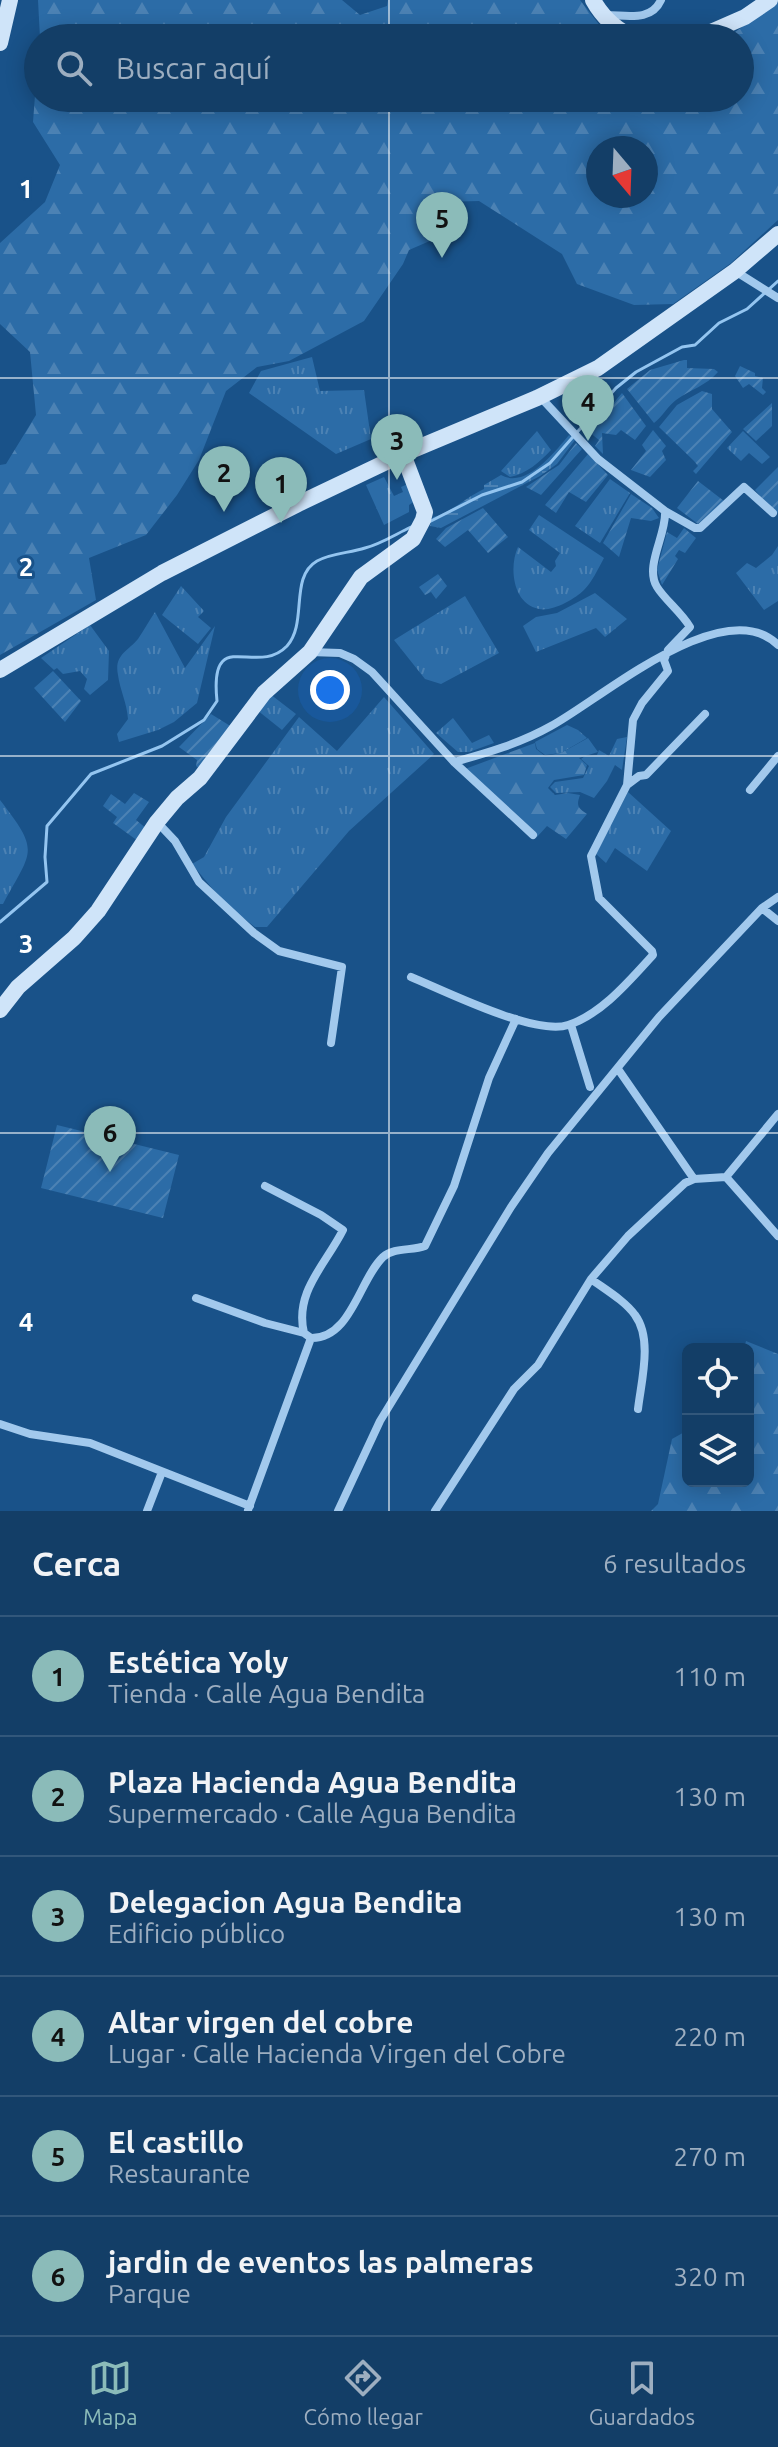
<!DOCTYPE html>
<html lang="es">
<meta charset="utf-8">
<style>
body{margin:0;font-family:Ubuntu,sans-serif;background:#204970;color:#f1f3f6}
.controls{position:absolute;right:24px;bottom:24px;display:grid;overflow:hidden;border-radius:12px;box-shadow:0 4px 20px #0003}
.controls button{width:72px;height:72px;display:grid;place-items:center;padding:0;border:0;border-bottom:2px solid #32577b;background:#133e67;color:#f1f3f6;font:40px sans-serif}
.compass{position:absolute;left:586px;top:136px;width:72px;height:72px;border-radius:50%;background:#133e67;box-shadow:0 4px 20px #0003;rotate:161deg}
.you{position:absolute;left:330px;top:690px;width:28px;height:28px;margin:-20px;border:6px solid #fff;border-radius:50%;background:#1a73e8;box-shadow:0 0 0 12px #1a73e833}
.badge{display:grid;place-items:center;width:52px;height:52px;border-radius:50%;background:#8bbbb9;color:#111;font-size:26px;font-weight:700}
.pin{position:absolute;translate:-50% -66px;filter:drop-shadow(0 2px 4px #0008)}
.pin::after{content:'';position:absolute;top:42px;width:28px;height:24px;background:inherit;clip-path:polygon(0 0,100% 0,50% 100%)}
.list{margin:0;padding:0;list-style:none}
h2{display:flex;justify-content:space-between;align-items:center;height:104px;margin:0;padding:0 32px;font-size:34px}
h2 small{font-size:26px;font-weight:400;color:#9daec0}
.list li{display:grid;grid-template-columns:52px 1fr auto;gap:24px;align-items:center;box-sizing:border-box;height:120px;padding:0 32px;border-top:2px solid #32577b}
.list b{display:block;font-size:30px;white-space:nowrap}
.list p{margin:0;font-size:26px;white-space:nowrap;color:#9daec0}
.list em{font-size:26px;font-style:normal;color:#9daec0}
.icon{flex:none;width:44px;height:44px;fill:none;stroke:currentColor;stroke-width:2;stroke-linecap:round;stroke-linejoin:round}
.map{position:relative;flex:none;width:778px;height:1511px;overflow:hidden}
.search{position:absolute;background:#133e67;box-shadow:0 4px 20px #0003;left:24px;right:24px;top:24px;height:88px;display:flex;align-items:center;gap:20px;box-sizing:border-box;padding:0 28px;border-radius:44px;color:#9daec0;font-size:30px}
.sheet{height:824px;background:#133e67}
nav{display:flex;justify-content:space-around;align-items:center;box-sizing:border-box;height:112px;border-top:2px solid #32577b;background:#133e67;font-size:22px;color:#9daec0}
nav a{display:grid;justify-items:center;gap:4px}
nav .on{color:#8bbbb9}
.map>svg:first-child{display:block}
</style>
<div class="map">
<svg width="778" height="1511" viewBox="0 0 778 1511">
<defs>
<pattern id="grass-tufts" width="24" height="20" patternUnits="userSpaceOnUse" patternTransform="scale(2)"><rect width="24" height="20" fill="#2c6ca7"/><path d="M3 7l-1-3M5 7V3M7 7l1-3M15 17l-1-3M17 17v-4M19 17l1-3" fill="none" stroke="#4c82b4"/></pattern>
<pattern id="forest-firs" width="22" height="20" patternUnits="userSpaceOnUse" patternTransform="scale(2)"><rect width="22" height="20" fill="#2c6ca7"/><path d="M5 1l3.5 6h-7zM16 11l3.5 6h-7z" fill="#4c82b4"/></pattern>
<pattern id="wetland-marsh" width="20" height="14" patternUnits="userSpaceOnUse" patternTransform="scale(2)"><rect width="20" height="14" fill="#2c6ca7"/><path d="M1 5h8M5 5V1M11 12h8M15 12V8" fill="none" stroke="#4c82b4"/></pattern>
<pattern id="garden-furrows" width="10" height="10" patternUnits="userSpaceOnUse" patternTransform="scale(2)"><rect width="10" height="10" fill="#2c6ca7"/><path d="M-1 1l2-2M0 10L10 0M9 11l2-2" fill="none" stroke="#4c82b4"/></pattern>
</defs>
<rect width="100%" height="100%" fill="#195289"/>
<path fill="url(#grass-tufts)" d="M 312,357 L 320,391 L 364,390 L 371,439 L 336,454 L 249,393 L 261,371 Z
M 537,431 L 551,450 C 540,462 526,474 510,477 L 501,471 Z
M 743,431 L 770,457 L 762,464 L 749,453 L 741,461 L 727,448 Z
M 384,477 L 394,496 L 403,492 L 401,487 L 408,484 L 415,501 L 409,505 L 409,512 L 384,525 L 366,485 Z
M 610,479 L 630,493 L 600,543 L 575,526 Z
M 539,515 L 604,558 C 598,569 592,582 584,590 C 575,599 552,612 539,609 C 512,604 509,566 518,547 L 551,572 L 556,566 L 555,561 L 560,553 L 529,530 Z
M 778,546 L 778,601 L 764,610 L 736,573 L 747,563 L 756,568 L 772,555 Z
M 181,586 L 204,611 L 198,617 L 211,628 L 198,644 L 162,615 Z
M 595,593 L 627,619 L 605,637 L 596,628 L 536,652 L 523,626 L 536,617 L 557,613 Z
M 465,596 L 499,653 L 441,684 L 425,679 L 394,640 Z
M 155,612 L 185,668 L 215,626 L 197,703 L 174,722 L 158,730 L 119,742 L 117,734 L 128,719 C 127,703 120,690 118,675 C 114,655 127,652 138,639 C 144,630 149,621 155,612 Z
M 90,625 L 109,651 L 108,680 L 90,695 L 84,689 L 87,679 L 80,671 L 63,674 L 57,668 L 54,670 L 41,658 Z
M 270,694 L 296,714 L 282,730 L 257,710 Z
M 384,697 L 434,754 L 349,831 L 267,927 L 255,927 L 225,904 L 192,864 L 204,857 L 226,817 L 299,717 L 337,751 Z
M 453,718 L 472,743 L 489,735 L 494,743 L 469,752 L 458,752 L 436,733 Z
M 567,725 L 578,730 L 587,738 L 561,753 L 545,755 L 537,749 L 535,742 Z
M 627,737 L 622,770 L 615,765 L 607,781 L 594,798 L 580,792 L 556,793 L 550,787 L 555,782 L 583,778 L 589,766 L 581,759 L 585,756 L 597,755 L 599,750 L 609,756 L 617,739 Z
M 628,792 L 671,831 L 647,871 L 615,848 L 606,863 L 596,854 Z
M 0,800 C 40,852 33,849 3,904 L 0,904 Z"/>
<path fill="url(#forest-firs)" fill-rule="evenodd" d="M 38,0 L 342,0 L 360,15 L 387,6 L 388,0 L 580,0 L 601,27 L 622,38 L 40,38 Z
M 778,2 L 778,220 L 731,263 L 673,304 L 634,305 L 577,284 L 562,254 L 479,201 L 439,202 L 439,237 L 409,250 L 403,264 L 364,321 L 289,361 L 257,367 L 226,391 L 199,460 L 177,495 L 146,535 L 89,558 L 96,600 L 0,655 L 0,465 L 6,464 L 36,415 L 30,352 L 0,324 L 0,243 L 45,202 L 60,165 L 33,122 L 38,56 L 38,98 L 740,98 L 740,38 L 720,38 L 735,32 ZM 598,148 L 646,148 L 646,196 L 598,196 Z
M 588,738 L 598,752 L 579,758 L 587,765 L 584,775 L 554,780 L 548,788 L 555,795 L 568,793 L 580,795 C 576,806 578,808 587,814 L 566,839 L 547,826 L 537,837 L 465,769 L 535,743 L 536,749 L 545,756 L 561,753 Z
M 746,1341 L 778,1354 L 778,1511 L 651,1511 L 658,1504 L 672,1439 L 688,1430 L 688,1481 L 748,1481 L 748,1349 L 744,1349 Z"/>
<path fill="url(#wetland-marsh)" d="M 569,435 L 575,440 L 557,464 L 540,476 L 441,528 L 430,526 L 433,517 C 451,513 466,497 484,489 L 484,485 L 501,475 C 526,489 554,453 569,435 Z"/>
<path fill="url(#garden-furrows)" d="M 684,360 L 687,360 L 687,368 L 714,369 L 718,372 C 706,386 691,389 676,400 C 668,406 662,417 654,423 L 627,389 L 650,370 Z
M 740,366 L 755,373 L 755,376 L 763,378 L 762,388 L 766,392 L 763,395 L 749,384 L 743,388 L 735,376 Z
M 702,391 L 712,394 L 712,409 L 732,432 L 696,474 L 693,471 L 698,466 L 694,461 L 659,427 L 677,405 Z
M 622,393 L 646,426 L 635,440 L 621,430 L 616,435 L 602,433 L 603,454 L 595,446 L 599,440 L 589,432 Z
M 772,403 L 772,426 L 756,441 L 743,429 Z
M 653,430 L 666,446 L 662,451 L 666,460 L 650,477 L 631,470 L 646,451 L 642,445 Z
M 576,443 L 582,449 L 541,495 L 526,487 L 559,465 Z
M 588,454 L 608,475 L 586,502 L 569,492 L 556,513 L 545,505 Z
M 778,467 L 778,512 L 776,514 L 755,490 Z
M 698,481 L 724,501 L 698,524 L 677,508 Z
M 631,494 L 652,508 L 659,518 L 651,521 L 631,518 L 619,557 L 603,543 Z
M 483,508 L 508,537 L 488,553 L 468,530 L 445,547 L 436,539 L 446,528 Z
M 684,528 L 696,538 L 685,553 L 679,550 L 675,556 L 678,559 L 662,585 L 657,570 L 667,532 L 677,538 Z
M 438,574 L 447,586 L 436,599 L 431,592 L 425,595 L 419,587 Z
M 53,671 L 81,701 L 65,722 L 34,688 Z
M 211,714 L 232,727 L 200,769 L 196,766 L 197,760 L 179,747 Z
M 134,793 L 149,802 L 136,820 L 147,829 L 138,841 L 113,823 L 117,817 L 103,806 L 111,794 L 125,804 Z
M 57,1125 L 179,1155 L 163,1218 L 41,1188 Z"/>
<g fill="none" stroke-linecap="round" stroke-linejoin="round">
<path stroke="#94c5f0" stroke-width="3" d="M 429,522 L 482,495 L 522,482 L 550,463 L 616,388 L 636,372 L 682,347 L 695,345 L 719,323 L 747,309 L 778,281
M 0,922 L 47,882 L 45,857 L 47,826 L 91,774 L 162,746 L 204,720 L 217,701 C 209,624 256,678 287,646 C 308,623 289,577 317,561 C 331,553 350,553 365,548 C 381,544 396,534 411,527"/>
<path stroke="#a2c9ed" stroke-width="8" d="M 606,15 C 627,15 651,22 661,0
M 735,271 L 778,298
M 544,401 L 598,459 L 665,511 C 667,534 644,566 657,587 C 665,600 681,612 690,627 L 668,650
M 665,511 L 695,528 L 700,528 L 744,487 L 773,513
M 310,652 L 340,653 L 354,659 L 372,672 L 454,762 L 533,835
M 454,762 C 487,753 521,743 551,726 C 601,699 724,591 778,645
M 627,785 L 639,776 L 646,775 L 705,714
M 750,790 L 778,756
M 157,822 L 175,841 L 199,882 L 254,933 L 279,951 L 342,967 L 331,1043
M 762,908 L 778,921
M 411,977 C 445,991 535,1036 568,1025 C 601,1015 630,980 653,955 L 652,951 L 599,898 L 591,856 L 627,785 L 633,720 L 642,703 L 668,671 L 664,660 L 666,655
M 571,1025 L 590,1087
M 618,1069 L 694,1179
M 726,1177 L 778,1236
M 265,1186 L 321,1215 L 343,1230 C 326,1264 294,1292 304,1333 L 311,1338
M 591,1279 C 606,1290 625,1301 635,1315 C 653,1339 641,1382 638,1409
M 196,1298 L 265,1323 L 304,1333
M 311,1338 C 351,1339 359,1280 383,1257 C 394,1247 412,1251 425,1246 L 454,1186 L 489,1078 L 516,1019
M 0,1424 L 30,1434 L 90,1443 L 250,1506
M 248,1510 L 311,1338
M 147,1511 L 162,1472
M 338,1511 L 380,1421 L 511,1207 L 548,1153 L 659,1017 L 762,908 L 778,897
M 435,1511 L 514,1389 L 538,1365 L 591,1279 L 628,1236 L 685,1183 L 694,1179 L 726,1177 L 778,1114"/>
<path stroke="#cfe4f9" stroke-width="16" d="M 593,0 C 603,18 616,30 635,38
M 697,38 L 745,17 L 770,0
M 0,43 L 10,0
M 0,670 L 162,573 L 298,504 L 403,454 L 537,398 L 598,368 L 735,271 L 778,234
M 0,1010 L 18,987 L 74,938 L 98,911 L 157,822 L 177,798 L 200,778 L 264,693 L 310,652 L 361,577 L 413,539 L 423,520 L 425,512 L 403,454"/>
</g>
<path fill="none" stroke="#fff" stroke-width="2" stroke-opacity="0.55" d="M 389,0 L 389,38M 389,98 L 389,1511M 0,378 L 778,378M 0,756 L 778,756M 0,1133 L 778,1133"/>
<g font-size="26" text-anchor="middle" font-weight="bold" fill="#fff" stroke="#195289" stroke-width="6" stroke-linejoin="round" paint-order="stroke">
<text x="26" y="198">1</text>
<text x="26" y="576">2</text>
<text x="26" y="953">3</text>
<text x="26" y="1331">4</text>
</g>
</svg>
<div class="controls">
<button><svg class="icon" aria-label="locate" viewBox="0 0 24 24"><circle cx="12" cy="12" r="6"/><path d="M12 2v4M12 18v4M2 12h4M18 12h4"/></svg></button>
<button><svg class="icon" aria-label="layers" viewBox="0 0 24 24"><path d="M12 4l9 5-9 5-9-5zM3 14l9 5 9-5"/></svg></button>
</div>
<svg class="compass" viewBox="-18 -18 36 36"><path d="M0-13l5 13h-10z" fill="#e53935"/><path d="M0 13l5-13h-10z" fill="#9daec0"/></svg>
<div class="you"></div>
<div class="pin badge" style="left:281px;top:523px">1</div>
<div class="pin badge" style="left:224px;top:512px">2</div>
<div class="pin badge" style="left:397px;top:480px">3</div>
<div class="pin badge" style="left:588px;top:441px">4</div>
<div class="pin badge" style="left:442px;top:258px">5</div>
<div class="pin badge" style="left:110px;top:1172px">6</div>
<div class="search"><svg class="icon" aria-label="search" viewBox="0 0 24 24"><circle cx="10" cy="10" r="6"/><path d="M15 15l6 6"/></svg>Buscar aquí</div>
</div>
<section class="sheet">
<h2>Cerca<small>6 resultados</small></h2>
<ul class="list">
<li><span class="badge">1</span><div><b>Estética Yoly</b><p>Tienda · Calle Agua Bendita</p></div><em>110 m</em></li>
<li><span class="badge">2</span><div><b>Plaza Hacienda Agua Bendita</b><p>Supermercado · Calle Agua Bendita</p></div><em>130 m</em></li>
<li><span class="badge">3</span><div><b>Delegacion Agua Bendita</b><p>Edificio público</p></div><em>130 m</em></li>
<li><span class="badge">4</span><div><b>Altar virgen del cobre</b><p>Lugar · Calle Hacienda Virgen del Cobre</p></div><em>220 m</em></li>
<li><span class="badge">5</span><div><b>El castillo</b><p>Restaurante</p></div><em>270 m</em></li>
<li><span class="badge">6</span><div><b>jardin de eventos las palmeras</b><p>Parque</p></div><em>320 m</em></li>
</ul>
</section>
<nav>
<a class="on"><svg class="icon" aria-label="map" viewBox="0 0 24 24"><path d="M3 6l6-2 6 2 6-2v14l-6 2-6-2-6 2zM9 4v14M15 6v14"/></svg>Mapa</a>
<a><svg class="icon" aria-label="directions" viewBox="0 0 24 24"><path d="M12 3l9 9-9 9-9-9zM9 14v-3h6M13 9l2 2-2 2"/></svg>Cómo llegar</a>
<a><svg class="icon" aria-label="saved" viewBox="0 0 24 24"><path d="M7 4h10v16l-5-4-5 4z"/></svg>Guardados</a>
</nav>
